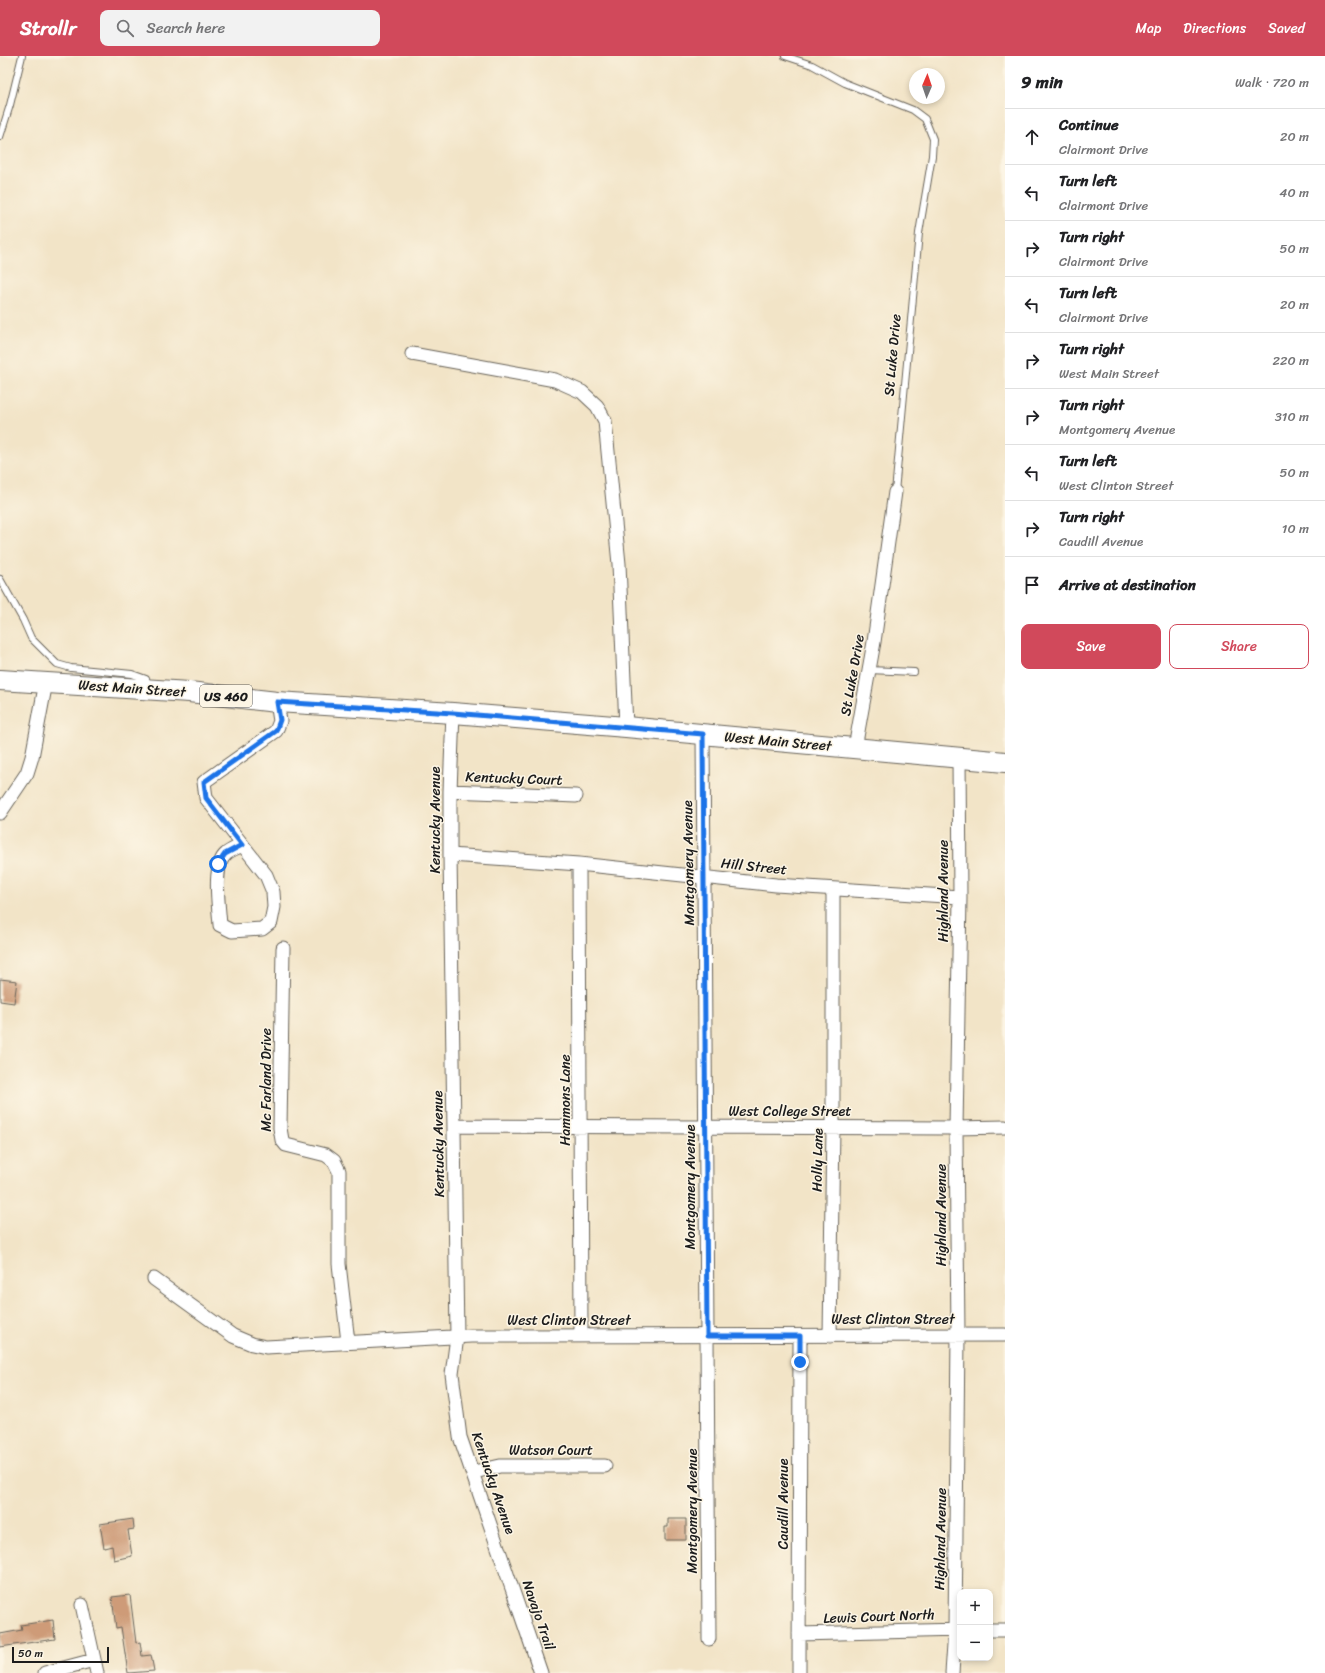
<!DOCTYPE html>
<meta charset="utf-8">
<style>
body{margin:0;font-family:Sriracha,sans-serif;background:#f2f2f2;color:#202124}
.controls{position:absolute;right:12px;bottom:12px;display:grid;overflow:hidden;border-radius:8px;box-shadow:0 2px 6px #0003}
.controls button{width:36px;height:36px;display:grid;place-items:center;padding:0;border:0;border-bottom:1px solid #e0e0e0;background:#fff;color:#202124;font:20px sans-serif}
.compass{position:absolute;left:909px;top:12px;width:36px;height:36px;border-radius:50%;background:#fff;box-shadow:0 2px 6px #0003;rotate:2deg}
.scale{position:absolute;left:12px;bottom:10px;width:97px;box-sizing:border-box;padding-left:4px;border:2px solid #1c1c1c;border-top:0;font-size:11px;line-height:14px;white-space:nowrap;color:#1c1c1c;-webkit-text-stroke:3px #fcf5e5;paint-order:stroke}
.stop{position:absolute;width:12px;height:12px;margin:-9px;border:3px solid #1a73e8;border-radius:50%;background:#fff}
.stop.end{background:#1a73e8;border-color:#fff;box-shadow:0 1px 4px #0008}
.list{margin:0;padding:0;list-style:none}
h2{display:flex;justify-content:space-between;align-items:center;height:52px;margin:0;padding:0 16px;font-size:17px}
h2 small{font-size:13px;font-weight:400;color:#757577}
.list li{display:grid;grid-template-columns:26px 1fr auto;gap:12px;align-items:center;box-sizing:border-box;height:56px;padding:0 16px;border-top:1px solid #e0e0e0}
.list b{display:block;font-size:15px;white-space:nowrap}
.list p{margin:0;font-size:13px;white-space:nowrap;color:#757577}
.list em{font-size:13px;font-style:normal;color:#757577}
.actions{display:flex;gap:8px;padding:12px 16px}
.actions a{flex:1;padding:9px 0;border:1px solid #d1495b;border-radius:8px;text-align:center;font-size:14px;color:#d1495b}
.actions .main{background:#d1495b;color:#fff}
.icon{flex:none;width:22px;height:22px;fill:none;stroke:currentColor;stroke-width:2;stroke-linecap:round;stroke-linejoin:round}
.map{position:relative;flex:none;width:1005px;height:1617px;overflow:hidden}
header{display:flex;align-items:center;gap:24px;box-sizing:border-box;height:56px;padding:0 20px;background:#d1495b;color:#fff}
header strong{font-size:19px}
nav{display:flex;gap:22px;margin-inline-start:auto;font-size:14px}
.search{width:280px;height:36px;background:#f2f2f2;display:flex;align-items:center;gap:10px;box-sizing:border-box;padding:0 14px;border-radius:8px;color:#757577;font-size:15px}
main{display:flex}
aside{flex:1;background:#fff}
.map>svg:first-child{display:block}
</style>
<header>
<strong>Strollr</strong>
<div class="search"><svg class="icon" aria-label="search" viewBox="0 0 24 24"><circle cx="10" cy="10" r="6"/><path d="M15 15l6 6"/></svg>Search here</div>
<nav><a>Map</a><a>Directions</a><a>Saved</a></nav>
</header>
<main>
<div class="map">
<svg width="1005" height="1617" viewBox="0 0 1005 1617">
<rect width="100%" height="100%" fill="#fcf5e5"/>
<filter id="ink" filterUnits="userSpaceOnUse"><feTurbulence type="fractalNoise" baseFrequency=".025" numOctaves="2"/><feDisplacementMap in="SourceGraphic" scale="8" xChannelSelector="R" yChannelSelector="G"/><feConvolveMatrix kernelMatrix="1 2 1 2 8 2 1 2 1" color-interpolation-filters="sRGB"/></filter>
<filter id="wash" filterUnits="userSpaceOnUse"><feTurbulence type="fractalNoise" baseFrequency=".012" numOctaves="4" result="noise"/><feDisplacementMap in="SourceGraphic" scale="16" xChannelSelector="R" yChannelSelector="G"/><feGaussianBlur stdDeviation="0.9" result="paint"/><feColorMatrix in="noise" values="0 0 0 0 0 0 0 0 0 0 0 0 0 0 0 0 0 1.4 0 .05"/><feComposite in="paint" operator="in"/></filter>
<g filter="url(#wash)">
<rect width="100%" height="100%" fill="#f2e4c7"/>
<g id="blocks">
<path fill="#ce9b78" d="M 0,923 L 17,925 L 14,947 L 0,945 Z
M 133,1463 L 134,1473 L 128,1474 L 132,1500 L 114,1504 L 112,1490 L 104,1492 L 100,1468 Z
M 668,1463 L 686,1463 L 686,1484 L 665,1484 L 665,1471 L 668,1471 Z
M 130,1539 L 136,1587 L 140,1586 L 142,1600 L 151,1599 L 154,1615 L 128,1617 L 121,1571 L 116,1572 L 112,1541 Z
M 53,1564 L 55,1583 L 0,1591 L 0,1578 L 22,1574 L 21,1569 Z"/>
</g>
</g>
<g filter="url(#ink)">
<use href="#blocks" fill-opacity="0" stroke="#676258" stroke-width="1"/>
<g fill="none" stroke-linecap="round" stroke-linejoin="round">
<defs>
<path id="lane" d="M 785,0 L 812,9 L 845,27 L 913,54 L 925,63 L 933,83 L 932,100 L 919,177 L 895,436
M 0,81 L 10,49 L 22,0
M 0,523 L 23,564 L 31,582 L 57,608 L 71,612 L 132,618 L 146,623 L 149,630
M 869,614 L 914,616"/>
<path id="street" d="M 412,298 L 555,324 L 582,336 L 597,350 L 605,365 L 619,508 L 626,671
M 453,657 L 450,735 L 450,799 L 457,1281 L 452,1318 L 460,1381 L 541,1617
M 703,678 L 709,1583
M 855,692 L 874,586 L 895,436
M 450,735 L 576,740
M 0,757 L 27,717 L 32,701 L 46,626
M 242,789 C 237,792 230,794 226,798 C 212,809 219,852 220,869 L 232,875 L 262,873 L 271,866 L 274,851 L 273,836 L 266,819 L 206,742 L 204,726 L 276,675 L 280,665 L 277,646
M 450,799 L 579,808 L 776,829 L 960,841
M 579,808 L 581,1280
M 283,892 L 280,1072 L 282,1084 L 286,1089 L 326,1099 L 334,1105 L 339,1115 L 339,1208 L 348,1286
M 454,1070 L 956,1072 L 1005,1071
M 154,1223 L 233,1280 L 252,1288 L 266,1291 L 471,1280 L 1005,1279
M 830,1280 L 833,1071 L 833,833
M 474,1416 L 500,1410 L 605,1410
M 82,1549 L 97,1617
M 990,1574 L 1005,1574
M 799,1578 L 960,1574
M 45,1617 L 94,1604
M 799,1617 L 800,1280
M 952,1617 L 955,1574 L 958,1279 L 956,1072 L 960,841 L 959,701"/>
<path id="primary" d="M 0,624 L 189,636 L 277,646 L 453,657 L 626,671 L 1005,706"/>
</defs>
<use href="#lane" stroke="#676258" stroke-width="8"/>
<use href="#street" stroke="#676258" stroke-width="15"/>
<use href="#primary" stroke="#676258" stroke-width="22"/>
<use href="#lane" stroke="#fff" stroke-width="6"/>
<use href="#street" stroke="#fff" stroke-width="13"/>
<use href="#primary" stroke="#fff" stroke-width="20"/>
</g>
</g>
<g fill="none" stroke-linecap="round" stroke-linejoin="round" filter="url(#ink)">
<path stroke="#1a73e8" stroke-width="5" d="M 218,808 L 225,798 L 242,789 L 206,742 L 204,726 L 276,675 L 280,664 L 277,646 L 453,657 L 703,678 L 707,1280 L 800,1280 L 800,1306"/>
</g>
<g text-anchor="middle" stroke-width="3" stroke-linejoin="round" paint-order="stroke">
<rect fill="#fcf5e5" stroke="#5f5d58" stroke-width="1" x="200" y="629" width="52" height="22" rx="3"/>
<g font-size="13" font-weight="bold" fill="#1c1c1c">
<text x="226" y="645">US 460</text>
</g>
<g font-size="14" fill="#1c1c1c" stroke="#fcf5e5">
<text transform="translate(892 299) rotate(-85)" y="5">St Luke Drive</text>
<text transform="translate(852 619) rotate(-80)" y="5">St Luke Drive</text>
<text transform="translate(132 632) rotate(4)" y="5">West Main Street</text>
<text transform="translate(778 685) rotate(5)" y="5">West Main Street</text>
<text transform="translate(514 722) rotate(2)" y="5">Kentucky Court</text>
<text transform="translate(435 764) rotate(-90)" y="5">Kentucky Avenue</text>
<text transform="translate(688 807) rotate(-91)" y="5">Montgomery Avenue</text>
<text transform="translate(754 810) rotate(6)" y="5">Hill Street</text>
<text transform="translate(943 835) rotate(-90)" y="5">Highland Avenue</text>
<text transform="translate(266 1024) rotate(-90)" y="5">Mc Farland Drive</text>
<text transform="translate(565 1044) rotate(-90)" y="5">Hammons Lane</text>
<text x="790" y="1060">West College Street</text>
<text transform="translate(438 1088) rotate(-91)" y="5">Kentucky Avenue</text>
<text transform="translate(817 1104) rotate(-89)" y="5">Holly Lane</text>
<text transform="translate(690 1131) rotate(-90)" y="5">Montgomery Avenue</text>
<text transform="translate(941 1159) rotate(-90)" y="5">Highland Avenue</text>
<text x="893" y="1268">West Clinton Street</text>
<text x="569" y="1269">West Clinton Street</text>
<text x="551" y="1399">Watson Court</text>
<text transform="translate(494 1427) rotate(71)" y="5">Kentucky Avenue</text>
<text transform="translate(783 1448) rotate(-90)" y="5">Caudill Avenue</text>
<text transform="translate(692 1455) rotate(-90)" y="5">Montgomery Avenue</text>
<text transform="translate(940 1483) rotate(-89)" y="5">Highland Avenue</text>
<text transform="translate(539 1559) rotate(71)" y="5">Navajo Trail</text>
<text transform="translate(879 1560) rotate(-2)" y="5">Lewis Court North</text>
</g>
</g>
</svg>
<div class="controls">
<button>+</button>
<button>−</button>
</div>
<svg class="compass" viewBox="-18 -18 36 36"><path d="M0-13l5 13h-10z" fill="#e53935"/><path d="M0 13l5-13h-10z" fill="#757577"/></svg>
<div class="scale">50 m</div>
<div class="stop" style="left:218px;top:808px"></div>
<div class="stop end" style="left:800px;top:1306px"></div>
</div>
<aside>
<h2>9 min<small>Walk · 720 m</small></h2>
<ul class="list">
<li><svg class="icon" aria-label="ahead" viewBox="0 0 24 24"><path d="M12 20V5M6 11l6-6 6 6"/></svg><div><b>Continue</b><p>Clairmont Drive</p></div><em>20 m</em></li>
<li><svg class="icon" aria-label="left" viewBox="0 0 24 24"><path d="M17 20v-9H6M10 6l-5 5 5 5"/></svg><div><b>Turn left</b><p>Clairmont Drive</p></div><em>40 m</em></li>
<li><svg class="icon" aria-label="right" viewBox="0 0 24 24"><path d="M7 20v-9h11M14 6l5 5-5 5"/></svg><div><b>Turn right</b><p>Clairmont Drive</p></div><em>50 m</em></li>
<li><svg class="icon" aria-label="left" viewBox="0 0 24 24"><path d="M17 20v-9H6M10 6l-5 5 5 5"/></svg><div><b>Turn left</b><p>Clairmont Drive</p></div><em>20 m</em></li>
<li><svg class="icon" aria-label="right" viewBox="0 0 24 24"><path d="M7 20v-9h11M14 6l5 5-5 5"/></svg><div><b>Turn right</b><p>West Main Street</p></div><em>220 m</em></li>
<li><svg class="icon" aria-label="right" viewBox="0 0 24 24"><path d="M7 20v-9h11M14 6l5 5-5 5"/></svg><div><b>Turn right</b><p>Montgomery Avenue</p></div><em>310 m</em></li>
<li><svg class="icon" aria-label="left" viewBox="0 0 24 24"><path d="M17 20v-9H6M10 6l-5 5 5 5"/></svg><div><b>Turn left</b><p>West Clinton Street</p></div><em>50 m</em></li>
<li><svg class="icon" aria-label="right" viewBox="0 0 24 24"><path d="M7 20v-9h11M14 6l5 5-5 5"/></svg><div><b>Turn right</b><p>Caudill Avenue</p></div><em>10 m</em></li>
<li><svg class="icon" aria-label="arrive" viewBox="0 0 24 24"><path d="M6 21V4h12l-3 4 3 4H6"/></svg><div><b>Arrive at destination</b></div></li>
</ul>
<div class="actions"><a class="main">Save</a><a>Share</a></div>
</aside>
</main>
